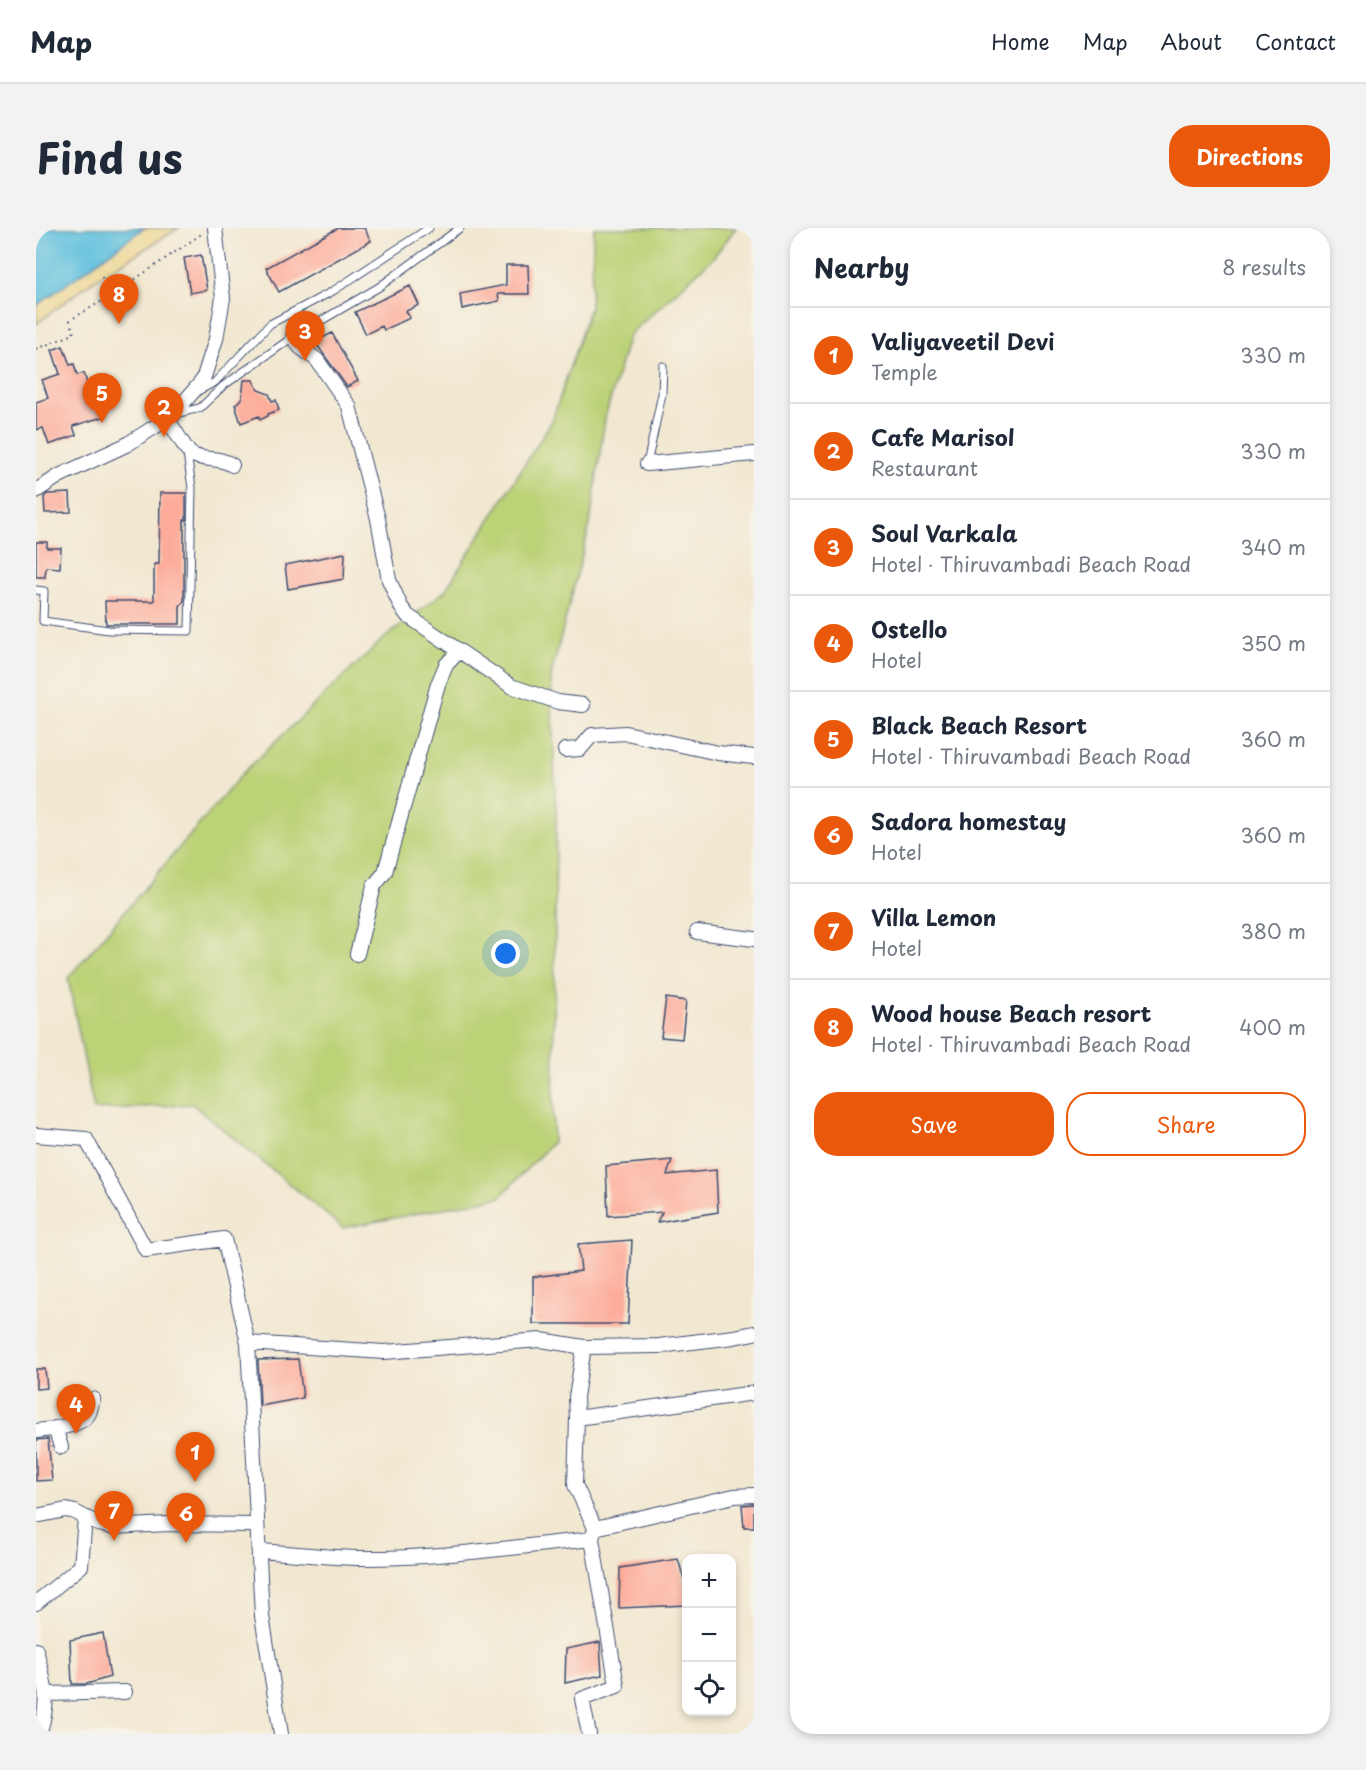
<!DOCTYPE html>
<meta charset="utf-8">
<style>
body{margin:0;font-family:"Playpen Sans",sans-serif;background:#f2f2f3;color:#1f2937}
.controls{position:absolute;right:18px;bottom:18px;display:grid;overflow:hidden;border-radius:12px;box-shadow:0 3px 9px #0003}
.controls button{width:54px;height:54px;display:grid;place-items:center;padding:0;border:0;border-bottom:2px solid #e0e1e3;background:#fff;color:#1f2937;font:30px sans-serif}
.you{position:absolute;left:470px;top:726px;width:21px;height:21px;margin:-15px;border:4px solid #fff;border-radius:50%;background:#1a73e8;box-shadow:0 0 0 9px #1a73e833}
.badge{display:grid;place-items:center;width:39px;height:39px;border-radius:50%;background:#ea580c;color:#fff;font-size:20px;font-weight:700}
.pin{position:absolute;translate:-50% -50px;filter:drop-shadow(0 2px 3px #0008)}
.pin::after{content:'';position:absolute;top:32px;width:21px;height:18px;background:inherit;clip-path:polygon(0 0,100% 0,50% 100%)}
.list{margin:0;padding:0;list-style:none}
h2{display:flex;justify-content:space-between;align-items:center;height:78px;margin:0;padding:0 24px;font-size:26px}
h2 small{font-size:20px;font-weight:400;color:#747a83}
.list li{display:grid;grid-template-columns:39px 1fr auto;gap:18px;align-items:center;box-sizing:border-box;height:96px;padding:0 24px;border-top:2px solid #e0e1e3}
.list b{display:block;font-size:22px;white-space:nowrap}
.list p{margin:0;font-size:20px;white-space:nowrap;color:#747a83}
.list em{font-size:20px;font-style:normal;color:#747a83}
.actions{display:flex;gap:12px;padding:18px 24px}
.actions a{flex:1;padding:14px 0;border:2px solid #ea580c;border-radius:24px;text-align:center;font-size:21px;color:#ea580c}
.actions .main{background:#ea580c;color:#fff}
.icon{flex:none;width:33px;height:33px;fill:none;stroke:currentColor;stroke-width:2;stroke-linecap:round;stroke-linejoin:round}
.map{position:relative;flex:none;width:718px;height:1506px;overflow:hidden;border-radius:24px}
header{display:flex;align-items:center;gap:36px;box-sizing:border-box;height:84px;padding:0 30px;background:#fff;border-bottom:2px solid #e0e1e3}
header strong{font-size:28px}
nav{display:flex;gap:33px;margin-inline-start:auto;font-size:21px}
.intro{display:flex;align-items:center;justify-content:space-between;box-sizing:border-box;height:144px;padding:0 36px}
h1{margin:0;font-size:42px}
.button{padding:15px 27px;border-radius:24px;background:#ea580c;color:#fff;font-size:21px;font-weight:700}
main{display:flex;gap:36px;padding:0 36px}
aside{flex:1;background:#fff;border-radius:24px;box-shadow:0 3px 9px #0003}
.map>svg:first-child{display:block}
</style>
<header>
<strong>Map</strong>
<nav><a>Home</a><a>Map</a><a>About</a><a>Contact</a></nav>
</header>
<div class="intro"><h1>Find us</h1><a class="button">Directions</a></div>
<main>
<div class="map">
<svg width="718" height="1506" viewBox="0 0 718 1506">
<rect width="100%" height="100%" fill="#f7f3e8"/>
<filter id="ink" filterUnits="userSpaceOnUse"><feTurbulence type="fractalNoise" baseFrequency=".0167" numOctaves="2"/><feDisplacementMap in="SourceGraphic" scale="12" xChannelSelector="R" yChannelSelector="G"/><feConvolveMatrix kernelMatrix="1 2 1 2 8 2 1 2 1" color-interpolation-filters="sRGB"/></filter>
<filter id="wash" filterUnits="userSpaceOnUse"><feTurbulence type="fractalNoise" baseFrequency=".008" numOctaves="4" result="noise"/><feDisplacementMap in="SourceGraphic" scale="24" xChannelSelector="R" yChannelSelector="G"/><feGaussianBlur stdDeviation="1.35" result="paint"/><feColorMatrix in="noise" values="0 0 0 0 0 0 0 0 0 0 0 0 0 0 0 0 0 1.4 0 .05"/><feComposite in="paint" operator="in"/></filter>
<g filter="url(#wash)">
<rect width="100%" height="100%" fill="#f2e8d1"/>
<path fill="#bcd277" stroke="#6c806a" stroke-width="1.5" d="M 558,0 L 700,0 L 676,31 L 593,107 L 569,190 L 554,296 L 515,447 L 520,587 L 517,914 L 464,969 L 307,1000 L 156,876 L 58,882 L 32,750 L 206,546 L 346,412 L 409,363 L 516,193 L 554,79 Z"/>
<path fill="#eeda9e" stroke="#84847e" stroke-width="1.5" d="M 108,0 L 143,0 L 54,55 L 0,96 L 0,78 Z"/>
<path fill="#5fc0de" stroke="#3d789e" stroke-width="1.5" d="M 0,0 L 108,0 L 0,78 Z"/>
<g id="blocks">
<path fill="#fdac9a" d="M 302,0 L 328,0 L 335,13 L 243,64 L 230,40 Z
M 165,27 L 171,62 L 154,65 L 148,30 Z
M 470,37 L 492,37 L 493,66 L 462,66 L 463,73 L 426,81 L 424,66 L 470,57 Z
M 374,58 L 383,77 L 370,83 L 374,90 L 348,102 L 346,98 L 330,106 L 319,84 Z
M 296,105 L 322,153 L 311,159 L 279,114 Z
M 27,118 L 34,137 L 38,136 L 41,147 L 48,145 L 54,166 L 63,163 L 70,188 L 37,198 L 40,207 L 13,217 L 7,200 L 0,202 L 0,174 L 12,170 L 6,152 L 24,146 L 16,122 Z
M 208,152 L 217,152 L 222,162 L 233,166 L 236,173 L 240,172 L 243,182 L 232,186 L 232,188 L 224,192 L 223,188 L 205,195 L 199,177 L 206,170 Z
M 34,265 L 35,284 L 9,285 L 8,269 L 11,266 Z
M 124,265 L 150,265 L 150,292 L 148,292 L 148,373 L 144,378 L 144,396 L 70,396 L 69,373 L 118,373 L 118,336 L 123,336 Z
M 0,314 L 11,314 L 11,320 L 25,320 L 24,340 L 10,339 L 9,349 L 0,349 Z
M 309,325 L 308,351 L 252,361 L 249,337 Z
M 630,770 L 650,773 L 646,811 L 625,809 Z
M 636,932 L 631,947 L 680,942 L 682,984 L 621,994 L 626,984 L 572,988 L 570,938 Z
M 596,1012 L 592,1096 L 497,1096 L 497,1049 L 545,1043 L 542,1016 Z
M 262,1131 L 267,1170 L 224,1178 L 222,1132 Z
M 0,1141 L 9,1141 L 11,1160 L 0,1161 Z
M 12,1211 L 16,1252 L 0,1253 L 0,1212 Z
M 718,1276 L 718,1299 L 708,1299 L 706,1277 Z
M 642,1331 L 651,1361 L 651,1377 L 583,1380 L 584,1340 Z
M 67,1405 L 74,1449 L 51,1456 L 36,1456 L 34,1412 Z
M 564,1414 L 566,1447 L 529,1455 L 530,1421 Z"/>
</g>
</g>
<g filter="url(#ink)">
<use href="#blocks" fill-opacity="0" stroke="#3b4b6f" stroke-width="1.5"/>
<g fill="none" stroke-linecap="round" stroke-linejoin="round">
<defs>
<path id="service" d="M 164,162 L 179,154 L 234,96 L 297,63 L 393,0
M 143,185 L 164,180 L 187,158 L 257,109 L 343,59 L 424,0
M 611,236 L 626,166 L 627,138
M 0,362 L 8,363 L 7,393 L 73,402 L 153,403 L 156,260 L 151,225"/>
<path id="minor" d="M 257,109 L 264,119 L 281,132 L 313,178 L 342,291 L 353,352 L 365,379 L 372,388 L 475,458 L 522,474 L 547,477
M 130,191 C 138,198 149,222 155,226 C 167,234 183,228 196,237
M 611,236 L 718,226
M 0,263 L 23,248 L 90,217 L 128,193 L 138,186 L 167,152 L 180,111 L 187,70 L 179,0
M 529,522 L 544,521 L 556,507 L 590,505 L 682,525 L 718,529
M 661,704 L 718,711
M 321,726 L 338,658 L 349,644 L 402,456 L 410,437 L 423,423
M 0,907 L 50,911 L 110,1022 L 188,1011 L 212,1115 L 226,1388 L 245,1506
M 212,1115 L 348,1124 L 505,1112 L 548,1119 L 623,1118 L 698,1109 L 718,1105
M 548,1119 L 540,1169 L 541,1190 L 539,1257 L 559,1300 L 556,1311 L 581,1458 L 546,1471 L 553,1506
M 541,1190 L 718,1165
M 19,1200 L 25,1219
M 0,1203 C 14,1201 46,1199 53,1185 C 55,1181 55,1176 57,1171
M 0,1288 L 30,1282 L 39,1284 L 62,1296 L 76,1299 L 132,1296 L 220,1297
M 559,1300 L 698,1268 L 718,1267
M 224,1323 C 256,1325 288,1329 321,1330 C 399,1331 478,1319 556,1311
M 0,1375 L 45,1338 L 49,1290
M 0,1422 C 9,1458 15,1470 3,1506
M 11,1466 L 89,1464"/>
</defs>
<use href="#service" stroke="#3b4b6f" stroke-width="9"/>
<use href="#minor" stroke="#3b4b6f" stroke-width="16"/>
<path stroke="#3b4b6f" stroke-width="2" stroke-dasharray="1.5 4.5" stroke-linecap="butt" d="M 66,49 L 73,69
M 0,121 L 38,106 L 34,92 L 73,69 L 167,5"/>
<use href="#service" stroke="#fff" stroke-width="7"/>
<use href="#minor" stroke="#fff" stroke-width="14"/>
</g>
</g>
</svg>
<div class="controls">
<button>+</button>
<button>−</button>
<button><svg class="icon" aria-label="locate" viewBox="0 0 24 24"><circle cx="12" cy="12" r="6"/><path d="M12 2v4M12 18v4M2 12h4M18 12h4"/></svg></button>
</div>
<div class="you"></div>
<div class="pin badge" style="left:159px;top:1254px">1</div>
<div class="pin badge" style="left:128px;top:209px">2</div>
<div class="pin badge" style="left:269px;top:133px">3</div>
<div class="pin badge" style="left:40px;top:1206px">4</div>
<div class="pin badge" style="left:66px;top:195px">5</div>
<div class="pin badge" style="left:150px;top:1315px">6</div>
<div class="pin badge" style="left:78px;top:1313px">7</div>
<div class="pin badge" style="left:83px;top:96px">8</div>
</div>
<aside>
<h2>Nearby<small>8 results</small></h2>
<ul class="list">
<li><span class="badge">1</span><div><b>Valiyaveetil Devi</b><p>Temple</p></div><em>330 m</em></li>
<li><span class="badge">2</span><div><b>Cafe Marisol</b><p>Restaurant</p></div><em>330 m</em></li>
<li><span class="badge">3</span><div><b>Soul Varkala</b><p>Hotel · Thiruvambadi Beach Road</p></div><em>340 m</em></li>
<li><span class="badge">4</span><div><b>Ostello</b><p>Hotel</p></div><em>350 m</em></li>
<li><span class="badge">5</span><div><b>Black Beach Resort</b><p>Hotel · Thiruvambadi Beach Road</p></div><em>360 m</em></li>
<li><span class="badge">6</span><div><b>Sadora homestay</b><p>Hotel</p></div><em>360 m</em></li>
<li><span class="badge">7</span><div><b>Villa Lemon</b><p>Hotel</p></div><em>380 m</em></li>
<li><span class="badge">8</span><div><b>Wood house Beach resort</b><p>Hotel · Thiruvambadi Beach Road</p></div><em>400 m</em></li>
</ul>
<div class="actions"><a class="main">Save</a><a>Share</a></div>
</aside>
</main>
